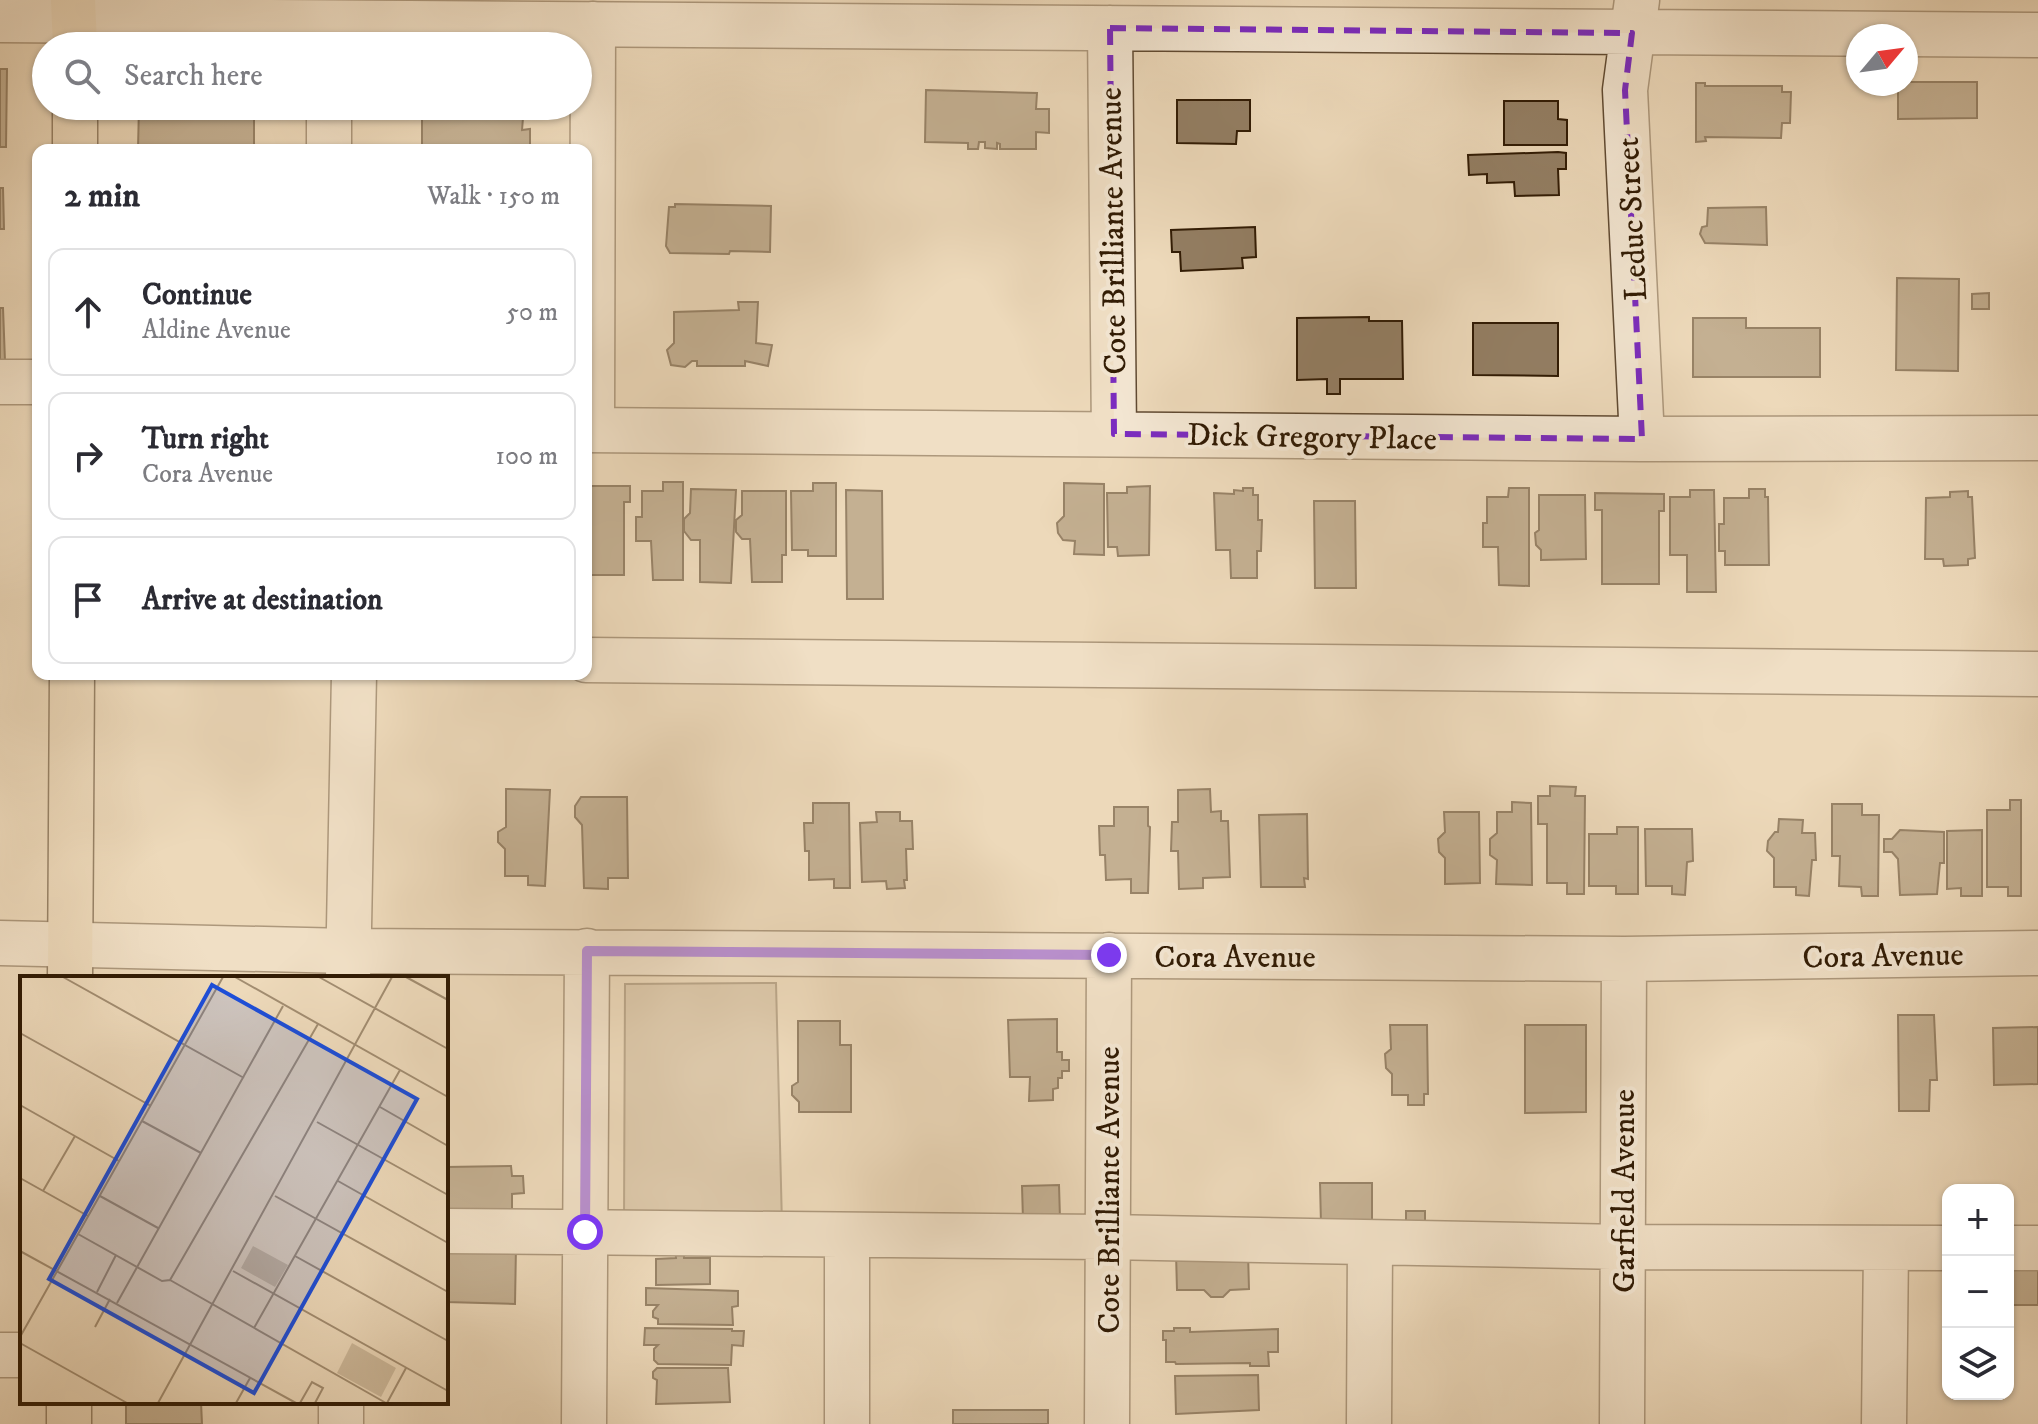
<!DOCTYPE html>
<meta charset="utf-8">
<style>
body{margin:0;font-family:"IM FELL DW Pica",serif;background:#f2f2f3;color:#2b2b33}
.controls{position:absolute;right:24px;bottom:24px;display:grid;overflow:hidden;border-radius:16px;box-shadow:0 2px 6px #0004}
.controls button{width:72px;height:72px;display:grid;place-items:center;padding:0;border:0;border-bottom:2px solid #e1e1e2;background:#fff;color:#2b2b33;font:40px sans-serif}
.compass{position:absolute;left:1846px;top:24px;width:72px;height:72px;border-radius:50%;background:#fff;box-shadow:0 2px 6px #0004;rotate:61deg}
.stop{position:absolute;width:24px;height:24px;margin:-18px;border:6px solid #7c3aed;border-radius:50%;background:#fff}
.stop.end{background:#7c3aed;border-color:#fff;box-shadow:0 2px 8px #0008}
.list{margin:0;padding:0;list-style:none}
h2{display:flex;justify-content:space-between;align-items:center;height:104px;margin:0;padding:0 32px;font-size:34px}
h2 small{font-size:26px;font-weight:400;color:#7c7c81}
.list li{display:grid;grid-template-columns:52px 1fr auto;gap:24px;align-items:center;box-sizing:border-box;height:128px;margin:0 16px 16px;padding:0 16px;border:2px solid #e1e1e2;border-radius:16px}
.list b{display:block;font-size:30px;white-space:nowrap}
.list p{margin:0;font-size:26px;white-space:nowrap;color:#7c7c81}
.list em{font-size:26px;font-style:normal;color:#7c7c81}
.icon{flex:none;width:44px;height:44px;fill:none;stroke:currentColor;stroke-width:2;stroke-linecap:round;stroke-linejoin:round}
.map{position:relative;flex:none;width:2038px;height:1424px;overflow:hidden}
.search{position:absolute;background:#fff;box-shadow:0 2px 6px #0004;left:32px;top:32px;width:560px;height:88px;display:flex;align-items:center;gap:20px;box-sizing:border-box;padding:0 28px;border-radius:44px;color:#7c7c81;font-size:30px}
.panel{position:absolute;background:#fff;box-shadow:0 2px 6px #0004;left:32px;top:144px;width:560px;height:536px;border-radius:16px}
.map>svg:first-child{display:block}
</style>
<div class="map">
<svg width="2038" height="1424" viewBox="0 0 2038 1424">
<rect width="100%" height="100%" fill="#edd9ba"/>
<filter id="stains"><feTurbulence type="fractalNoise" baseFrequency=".0025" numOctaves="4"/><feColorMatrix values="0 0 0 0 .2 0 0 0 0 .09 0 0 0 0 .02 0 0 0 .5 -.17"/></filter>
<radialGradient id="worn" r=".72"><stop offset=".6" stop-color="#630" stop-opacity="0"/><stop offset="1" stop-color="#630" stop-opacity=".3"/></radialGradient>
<path fill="#cdb99b" stroke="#7f6a50" stroke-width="2" d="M 776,983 L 782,1225 L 624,1223 L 625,984 Z"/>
<path fill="#937e63" stroke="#311b04" stroke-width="2" d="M 0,69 L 7,69 L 6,147 L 0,147 Z
M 1906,82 L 1977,82 L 1977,118 L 1898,119 L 1898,84 L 1906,84 Z
M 1696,83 L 1705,83 L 1705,86 L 1782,86 L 1782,92 L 1791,92 L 1790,123 L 1782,123 L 1781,138 L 1705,137 L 1706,141 L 1696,142 Z
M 926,90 L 1037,93 L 1036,109 L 1049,109 L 1049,133 L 1036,132 L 1036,149 L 1000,149 L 1000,144 L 997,143 L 997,149 L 985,148 L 985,142 L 979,142 L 978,149 L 968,149 L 968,143 L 925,142 Z
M 1177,100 L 1250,100 L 1250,131 L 1237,131 L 1236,144 L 1177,143 Z
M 1504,101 L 1558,101 L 1558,119 L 1567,120 L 1567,145 L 1504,145 Z
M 139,106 L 254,106 L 254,150 L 138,149 Z
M 422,106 L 524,106 L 522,130 L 530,129 L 530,150 L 422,150 L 422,119 L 408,119 L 408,110 L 422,110 Z
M 1558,152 L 1566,153 L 1566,169 L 1558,169 L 1559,195 L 1515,196 L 1514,182 L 1487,183 L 1487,174 L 1469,175 L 1468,155 Z
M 0,188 L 3,188 L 4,229 L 0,229 Z
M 675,204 L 771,206 L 770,252 L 730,251 L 729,254 L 670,253 L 666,246 L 669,207 L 675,207 Z
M 1766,207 L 1767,245 L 1705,243 L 1700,234 L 1702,227 L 1707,226 L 1708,208 Z
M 1255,227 L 1256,257 L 1242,258 L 1243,268 L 1181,271 L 1180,252 L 1172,252 L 1171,230 Z
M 1897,278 L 1959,279 L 1958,371 L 1896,370 Z
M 1989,293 L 1989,309 L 1972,309 L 1972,294 Z
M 738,302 L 758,302 L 756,343 L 772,345 L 768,366 L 745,361 L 745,366 L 697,366 L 697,361 L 692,361 L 685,367 L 671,365 L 667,350 L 674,343 L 674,312 L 739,310 Z
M 0,308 L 3,308 L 5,361 L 0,361 Z
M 1369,317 L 1369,321 L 1402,321 L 1403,379 L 1340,379 L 1340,394 L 1327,394 L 1327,379 L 1297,380 L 1297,318 Z
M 1693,318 L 1746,318 L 1746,328 L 1820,328 L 1820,377 L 1693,377 Z
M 1473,323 L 1558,323 L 1558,376 L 1473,375 Z
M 663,482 L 683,482 L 683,580 L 653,580 L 651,541 L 636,541 L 636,517 L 642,517 L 642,491 L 663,491 Z
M 813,483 L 836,483 L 836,556 L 808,556 L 808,550 L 792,550 L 791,491 L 813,491 Z
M 1064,483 L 1104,484 L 1104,555 L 1074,554 L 1075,541 L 1063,540 L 1058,533 L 1057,523 L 1064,516 Z
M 586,486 L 630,486 L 630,502 L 624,502 L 624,575 L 586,575 Z
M 1150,486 L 1149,555 L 1118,556 L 1117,547 L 1108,547 L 1107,493 L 1127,493 L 1127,487 Z
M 1243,488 L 1253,488 L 1253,495 L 1258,495 L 1258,520 L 1262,520 L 1261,551 L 1257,551 L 1257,578 L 1231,578 L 1230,550 L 1216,550 L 1214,493 L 1234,494 L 1234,490 L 1243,491 Z
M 1509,488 L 1529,488 L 1529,586 L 1499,585 L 1498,547 L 1483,547 L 1483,523 L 1487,523 L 1487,497 L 1508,497 Z
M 691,489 L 736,490 L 731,583 L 700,582 L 700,540 L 691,540 L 684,531 L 684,519 L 690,513 Z
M 1749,489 L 1765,489 L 1765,497 L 1768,497 L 1769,565 L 1725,565 L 1725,551 L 1719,551 L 1719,524 L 1724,524 L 1724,498 L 1749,498 Z
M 846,490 L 882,491 L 883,599 L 847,599 Z
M 1690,490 L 1714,490 L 1716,592 L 1687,592 L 1687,555 L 1670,555 L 1670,497 L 1690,497 Z
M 742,491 L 786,491 L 786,555 L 782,555 L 782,582 L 752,582 L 750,539 L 742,539 L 736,532 L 736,520 L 742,515 Z
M 1968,491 L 1968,497 L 1972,497 L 1975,558 L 1968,559 L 1968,565 L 1944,566 L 1943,559 L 1925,559 L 1926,498 L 1950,497 L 1950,492 Z
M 1595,493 L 1664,494 L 1664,511 L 1659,511 L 1659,584 L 1602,584 L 1602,510 L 1595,510 Z
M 1539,495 L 1585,495 L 1586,559 L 1541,560 L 1541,550 L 1536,545 L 1535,533 L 1539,530 Z
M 1314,501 L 1355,501 L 1356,588 L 1315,588 Z
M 1550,786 L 1576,787 L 1575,796 L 1585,796 L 1584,894 L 1567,894 L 1567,883 L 1547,883 L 1547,824 L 1538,824 L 1538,796 L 1550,796 Z
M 506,789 L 550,790 L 545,886 L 528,885 L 528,876 L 505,876 L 505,849 L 498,842 L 498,832 L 506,827 Z
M 1210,789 L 1211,812 L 1221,811 L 1221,821 L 1228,821 L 1230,877 L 1203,878 L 1203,888 L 1179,889 L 1178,851 L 1171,851 L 1172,822 L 1178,822 L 1178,790 Z
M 581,797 L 627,797 L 628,878 L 608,878 L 608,889 L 584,888 L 582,825 L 575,817 L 575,806 Z
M 2010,800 L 2021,800 L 2021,896 L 2008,896 L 2008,887 L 1987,887 L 1987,810 L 2010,810 Z
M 1512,802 L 1531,803 L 1532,885 L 1496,884 L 1497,860 L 1490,855 L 1490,839 L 1497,833 L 1497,812 L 1512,812 Z
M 813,803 L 849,803 L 850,888 L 834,888 L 834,879 L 809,880 L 809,851 L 805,851 L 804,823 L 813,823 Z
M 1832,804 L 1862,804 L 1862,815 L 1879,815 L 1878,896 L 1862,896 L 1861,887 L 1839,886 L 1840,856 L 1832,856 Z
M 1114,807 L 1148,807 L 1148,826 L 1150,827 L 1148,893 L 1131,893 L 1131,879 L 1106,880 L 1105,855 L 1100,855 L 1099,826 L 1114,826 Z
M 876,812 L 900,812 L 900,821 L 912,821 L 913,849 L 906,849 L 907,880 L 904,880 L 905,888 L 887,889 L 886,881 L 862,882 L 860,823 L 877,822 Z
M 1444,812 L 1479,812 L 1480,883 L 1445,884 L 1445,858 L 1439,852 L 1438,839 L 1445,832 Z
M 1307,814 L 1308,879 L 1304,878 L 1305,887 L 1261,887 L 1259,815 Z
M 1779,819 L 1803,820 L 1802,833 L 1815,833 L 1816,860 L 1812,860 L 1809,896 L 1796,895 L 1796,887 L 1774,887 L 1774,858 L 1767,851 L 1768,841 L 1775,832 L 1778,832 Z
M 1617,827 L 1638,827 L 1638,894 L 1616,894 L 1616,886 L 1589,886 L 1589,834 L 1617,834 Z
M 1645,829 L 1692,829 L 1693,861 L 1687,862 L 1685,895 L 1672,894 L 1672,886 L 1646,886 Z
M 1900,830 L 1944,832 L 1944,863 L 1940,863 L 1937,894 L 1900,895 L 1898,859 L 1892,852 L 1884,852 L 1884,839 L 1892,839 Z
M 1982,830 L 1982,896 L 1961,896 L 1961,888 L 1947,889 L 1947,831 Z
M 1898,1015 L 1934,1015 L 1937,1080 L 1930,1080 L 1929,1111 L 1899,1111 Z
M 1057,1019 L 1057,1052 L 1062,1052 L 1062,1060 L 1069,1060 L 1069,1071 L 1062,1071 L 1062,1078 L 1058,1078 L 1058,1088 L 1053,1089 L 1053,1100 L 1029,1101 L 1030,1077 L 1010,1077 L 1008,1020 Z
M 798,1021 L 840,1021 L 840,1045 L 851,1045 L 851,1112 L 799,1112 L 799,1102 L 792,1095 L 792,1086 L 798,1082 Z
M 1390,1025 L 1427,1025 L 1428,1094 L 1424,1094 L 1424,1105 L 1408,1105 L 1408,1095 L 1392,1095 L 1392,1074 L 1386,1068 L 1385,1054 L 1391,1049 Z
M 1525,1025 L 1586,1025 L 1586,1112 L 1525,1113 Z
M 2038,1027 L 2038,1084 L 1994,1085 L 1993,1028 Z
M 511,1166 L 512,1176 L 523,1176 L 524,1193 L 512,1194 L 512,1212 L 446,1213 L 446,1167 Z
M 1320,1183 L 1372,1183 L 1372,1224 L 1321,1224 Z
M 1059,1185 L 1060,1219 L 1023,1220 L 1022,1186 Z
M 1406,1211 L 1425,1211 L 1425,1228 L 1406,1228 Z
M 516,1246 L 515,1304 L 446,1302 L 446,1248 Z
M 675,1249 L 684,1249 L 684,1258 L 710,1258 L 710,1284 L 656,1285 L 656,1259 L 676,1258 Z
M 1248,1252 L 1249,1289 L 1230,1290 L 1223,1297 L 1211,1297 L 1204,1290 L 1177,1290 L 1176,1253 Z
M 2038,1259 L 2038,1305 L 2008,1305 L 2008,1260 Z
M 646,1288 L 738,1291 L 738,1306 L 732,1307 L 733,1325 L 658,1324 L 658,1319 L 653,1317 L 653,1311 L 658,1305 L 646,1305 Z
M 645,1328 L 732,1329 L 732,1331 L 744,1331 L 743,1346 L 732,1345 L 731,1365 L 658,1364 L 654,1360 L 654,1349 L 658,1345 L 644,1345 Z
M 1174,1328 L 1190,1328 L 1190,1332 L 1278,1329 L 1278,1352 L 1268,1352 L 1269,1366 L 1250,1366 L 1250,1363 L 1176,1364 L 1175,1362 L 1166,1362 L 1166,1340 L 1163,1340 L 1163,1331 L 1174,1331 Z
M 657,1368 L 728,1368 L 730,1402 L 656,1404 L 657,1380 L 653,1378 L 653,1372 Z
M 1258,1375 L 1259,1410 L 1176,1414 L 1175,1376 Z
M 126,1402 L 201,1402 L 202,1424 L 126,1424 Z
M 953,1410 L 1048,1410 L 1048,1424 L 953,1424 Z"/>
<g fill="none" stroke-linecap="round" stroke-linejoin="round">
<defs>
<path id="minor" d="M 1637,0 L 1625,90 L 1642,439
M 0,20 L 2038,35
M 1110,28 L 1114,434
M 329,150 L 329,106
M 0,382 L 38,382
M 586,430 L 1642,439 L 2038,438
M 592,430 L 593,24
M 586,660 L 2038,674
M 0,943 L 348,951 L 1624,959 L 2038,953
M 348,978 L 354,674
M 446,1231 L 1107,1237 L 1623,1247 L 1948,1248
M 2008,1248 L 2038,1248
M 0,1355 L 22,1355
M 341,1424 L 341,1402
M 584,1424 L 587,951
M 847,1424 L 847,1235
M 1107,1424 L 1109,955
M 1369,1424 L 1370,1243
M 1622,1424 L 1624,959
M 1884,1424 L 1886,1248"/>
<path id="major" d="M 73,0 L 75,46
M 75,150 L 75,106
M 70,978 L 72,674
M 69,1424 L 69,1402"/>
</defs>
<use href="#minor" stroke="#604a32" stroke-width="47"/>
<use href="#major" stroke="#311b04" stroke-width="47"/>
<use href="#minor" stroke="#f3e6d2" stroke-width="44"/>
<use href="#major" stroke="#edd9ba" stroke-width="44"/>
</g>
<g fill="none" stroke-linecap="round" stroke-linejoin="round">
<path stroke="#7c3aed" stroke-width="10" d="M 585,1232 L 587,951 L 1109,955"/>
</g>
<path d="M0 0H2038V1424H0ZM 1110,28 L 1632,33 L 1625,90 L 1642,439 L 1114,434 Z" fill="#edd9ba" fill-opacity=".55" fill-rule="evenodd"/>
<path fill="none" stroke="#7b2cbf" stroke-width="6" stroke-dasharray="16 10" stroke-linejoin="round" d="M 1110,28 L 1632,33 L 1625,90 L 1642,439 L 1114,434 Z"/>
<g text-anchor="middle" stroke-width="8" stroke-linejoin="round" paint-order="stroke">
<g font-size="32" fill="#311b04" stroke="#f3e6d2">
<text transform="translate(1631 219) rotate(-93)" y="11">Leduc Street</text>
<text transform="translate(1112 231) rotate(-91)" y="11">Cote Brilliante Avenue</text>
<text transform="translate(1312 436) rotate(1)" y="11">Dick Gregory Place</text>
<text transform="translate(1883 955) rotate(-1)" y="11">Cora Avenue</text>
<text x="1235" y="967">Cora Avenue</text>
<text transform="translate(1108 1190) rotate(-90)" y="11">Cote Brilliante Avenue</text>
<text transform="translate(1623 1191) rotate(-90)" y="11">Garfield Avenue</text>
</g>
</g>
<g transform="translate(20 976)">
<rect width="428" height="428" fill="#edd9ba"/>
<path d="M 233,270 L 268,289 L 255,311 L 221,292 ZM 332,367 L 376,392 L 361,421 L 317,397 Z" fill="#cdb99b"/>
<path fill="none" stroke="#a28d71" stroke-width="2" d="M 43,1 L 224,102M 215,1 L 428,121M 299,1 L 428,73M 386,1 L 428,24M 0,57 L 131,130M 0,129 L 99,185M 360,131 L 428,170M 122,145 L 181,177M 297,146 L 428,219M 0,202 L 68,240M 318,205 L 428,267M 23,215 L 55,160M 80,220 L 138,252M 255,220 L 428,316M 58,258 L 142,305 L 150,304 L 298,48M 0,275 L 276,427M 275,280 L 428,365M 213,295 L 428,415M 150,304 L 366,427M 77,316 L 96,279M 97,327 L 263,30M 75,351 L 90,323M 234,352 L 380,94M 0,361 L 203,1M 0,367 L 107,427M 138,427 L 372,1M 216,427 L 230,402M 280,427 L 292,406 L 303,412 L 295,427M 367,427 L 386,392"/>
<path fill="#1d4ed8" fill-opacity="0.15" stroke="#1d4ed8" stroke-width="4" d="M 192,9 L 397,123 L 234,417 L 29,303 Z"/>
<rect width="428" height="428" fill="none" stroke="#311b04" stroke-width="4"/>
</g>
<rect width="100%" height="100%" filter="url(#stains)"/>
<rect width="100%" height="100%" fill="url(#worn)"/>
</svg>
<div class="controls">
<button>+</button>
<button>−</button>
<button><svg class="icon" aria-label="layers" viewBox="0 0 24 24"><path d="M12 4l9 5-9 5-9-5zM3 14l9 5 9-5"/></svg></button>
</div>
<svg class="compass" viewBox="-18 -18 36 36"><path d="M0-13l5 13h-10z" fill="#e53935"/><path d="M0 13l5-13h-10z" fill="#7c7c81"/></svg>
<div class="stop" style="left:585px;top:1232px"></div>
<div class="stop end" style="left:1109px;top:955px"></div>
<div class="search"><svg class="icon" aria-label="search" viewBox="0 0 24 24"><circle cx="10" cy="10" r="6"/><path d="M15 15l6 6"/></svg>Search here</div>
<section class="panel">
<h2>2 min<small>Walk · 150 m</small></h2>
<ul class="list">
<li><svg class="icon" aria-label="ahead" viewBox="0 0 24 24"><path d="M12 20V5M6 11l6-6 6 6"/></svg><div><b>Continue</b><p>Aldine Avenue</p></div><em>50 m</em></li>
<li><svg class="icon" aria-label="right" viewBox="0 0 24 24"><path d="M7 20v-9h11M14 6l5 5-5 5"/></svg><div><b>Turn right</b><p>Cora Avenue</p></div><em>100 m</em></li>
<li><svg class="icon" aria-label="arrive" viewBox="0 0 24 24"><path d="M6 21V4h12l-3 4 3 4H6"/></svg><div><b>Arrive at destination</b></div></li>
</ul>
</section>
</div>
